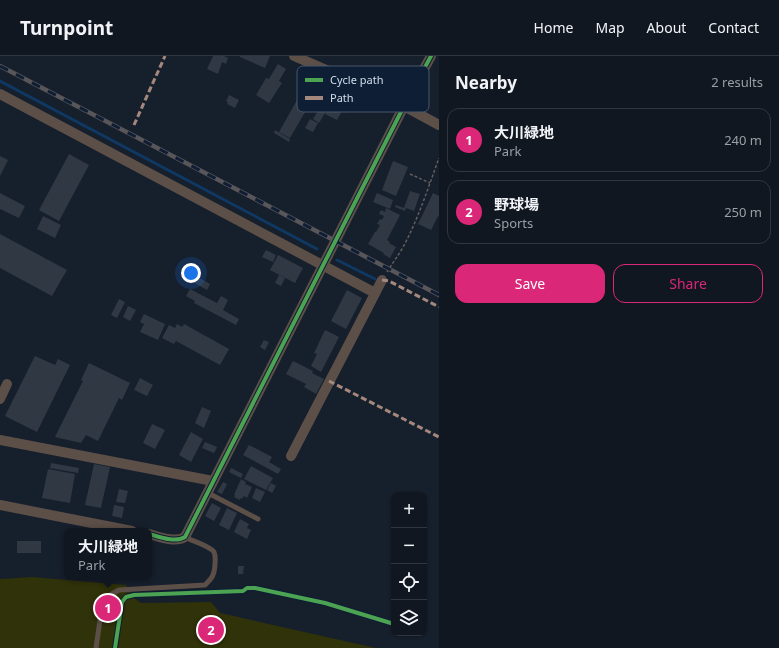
<!DOCTYPE html>
<meta charset="utf-8">
<style>
body{margin:0;font-family:"Noto Sans","Noto Sans JP",sans-serif;background:#1e242e;color:#f1f3f6}
.controls{position:absolute;right:12px;bottom:12px;display:grid;overflow:hidden;border-radius:8px;box-shadow:0 1px 3px #0004}
.controls button{width:36px;height:36px;display:grid;place-items:center;padding:0;border:0;border-bottom:1px solid #30363f;background:#101721;color:#f1f3f6;font:20px sans-serif}
.you{position:absolute;left:191px;top:217px;width:14px;height:14px;margin:-10px;border:3px solid #fff;border-radius:50%;background:#1a73e8;box-shadow:0 0 0 6px #1a73e833}
.badge{display:grid;place-items:center;width:26px;height:26px;border-radius:50%;background:#db2777;color:#fff;font-size:13px;font-weight:700}
.pin{position:absolute;translate:-50% -50%;border:2px solid #fff;box-shadow:0 1px 4px #0006}
.popup{position:absolute;left:64px;top:472px;width:88px;height:52px;box-sizing:border-box;display:grid;place-content:center;border-radius:8px;background:#101721;filter:drop-shadow(0 1px 3px #0005);font-size:13px;white-space:nowrap;color:#9c9fa5}
.popup b{font-size:15px;color:#f1f3f6}
.popup::after{content:'';position:absolute;left:50%;top:100%;margin-left:-8px;border:8px solid transparent;border-top-color:#101721}
.list{margin:0;padding:0;list-style:none}
h2{display:flex;justify-content:space-between;align-items:center;height:52px;margin:0;padding:0 16px;font-size:17px}
h2 small{font-size:13px;font-weight:400;color:#9c9fa5}
.list li{display:grid;grid-template-columns:26px 1fr auto;gap:12px;align-items:center;box-sizing:border-box;height:64px;margin:0 8px 8px;padding:0 8px;border:1px solid #30363f;border-radius:12px}
.list b{display:block;font-size:15px;white-space:nowrap}
.list p{margin:0;font-size:13px;white-space:nowrap;color:#9c9fa5}
.list em{font-size:13px;font-style:normal;color:#9c9fa5}
.actions{display:flex;gap:8px;padding:12px 16px}
.actions a{flex:1;padding:9px 0;border:1px solid #db2777;border-radius:12px;text-align:center;font-size:14px;color:#db2777}
.actions .main{background:#db2777;color:#fff}
.icon{flex:none;width:22px;height:22px;fill:none;stroke:currentColor;stroke-width:2;stroke-linecap:round;stroke-linejoin:round}
.map{position:relative;flex:none;width:439px;height:592px;overflow:hidden}
header{display:flex;align-items:center;gap:24px;box-sizing:border-box;height:56px;padding:0 20px;background:#101721;border-bottom:1px solid #30363f}
header strong{font-size:19px}
nav{display:flex;gap:22px;margin-inline-start:auto;font-size:14px}
main{display:flex}
aside{flex:1;background:#101721}
.map>svg:first-child{display:block}
</style>
<header>
<strong>Turnpoint</strong>
<nav><a>Home</a><a>Map</a><a>About</a><a>Contact</a></nav>
</header>
<main>
<div class="map">
<svg width="439" height="592" viewBox="0 0 439 592">
<rect width="100%" height="100%" fill="#161f2c"/>
<path fill="#303209" d="M 32,521 L 126,529 L 134,542 L 141,547 L 211,546 L 220,557 L 376,592 L 0,592 L 0,523 Z"/>
<g fill="none" stroke-linecap="round" stroke-linejoin="round">
<path stroke="#0f3863" stroke-width="3" d="M 0,25 L 317,193
M 337,204 L 375,223"/>
</g>
<path fill="#303843" d="M 213,0 L 224,0 L 228,2 L 226,8 L 222,6 L 218,18 L 207,13 Z
M 240,0 L 270,0 L 265,12 L 240,1 Z
M 278,8 L 286,13 L 279,25 L 282,27 L 269,47 L 256,39 L 266,22 L 269,23 Z
M 340,25 L 356,33 L 350,44 L 334,36 Z
M 229,39 L 239,44 L 235,52 L 227,48 L 228,46 L 226,45 Z
M 334,40 L 339,43 L 339,41 L 346,44 L 344,47 L 346,48 L 344,50 L 348,52 L 345,57 L 342,55 L 337,64 L 325,58 Z
M 297,44 L 308,51 L 290,82 L 279,76 Z
M 324,50 L 328,52 L 319,67 L 313,63 L 318,55 Z
M 310,63 L 318,67 L 313,76 L 305,72 Z
M 275,74 L 290,83 L 289,86 L 274,77 Z
M 69,98 L 89,109 L 59,165 L 39,154 Z
M 0,100 L 8,104 L 0,120 Z
M 393,105 L 408,111 L 396,140 L 382,134 Z
M 410,135 L 420,138 L 414,155 L 406,152 L 405,155 L 395,151 L 396,149 L 404,152 Z
M 0,137 L 25,150 L 19,162 L 0,153 Z
M 377,137 L 393,144 L 390,153 L 373,146 Z
M 433,137 L 439,140 L 439,161 L 438,160 L 431,174 L 418,168 Z
M 386,152 L 400,159 L 387,184 L 390,186 L 389,187 L 396,191 L 390,202 L 383,198 L 384,197 L 368,188 L 375,176 L 376,176 L 380,169 L 377,168 L 380,163 L 382,164 L 384,160 L 379,158 L 381,154 L 385,156 Z
M 43,160 L 61,169 L 55,182 L 37,173 Z
M 0,178 L 67,214 L 52,240 L 0,212 Z
M 266,194 L 276,199 L 273,206 L 262,201 Z
M 278,199 L 303,212 L 295,227 L 270,214 Z
M 279,219 L 285,222 L 281,230 L 275,227 Z
M 196,220 L 210,228 L 207,234 L 193,226 Z
M 190,233 L 217,247 L 221,240 L 228,244 L 223,254 L 239,263 L 236,269 L 194,247 L 195,245 L 186,240 Z
M 347,234 L 362,242 L 346,273 L 331,265 Z
M 119,243 L 125,246 L 117,262 L 111,259 Z
M 128,250 L 136,254 L 130,265 L 123,261 Z
M 144,258 L 165,268 L 158,284 L 140,276 L 144,268 L 140,266 Z
M 177,268 L 182,271 L 184,268 L 229,293 L 220,309 L 176,285 L 174,288 L 162,282 L 169,269 L 175,272 Z
M 325,274 L 339,281 L 321,316 L 311,310 L 317,298 L 314,297 Z
M 264,284 L 269,286 L 265,294 L 260,291 Z
M 35,300 L 55,309 L 58,303 L 70,309 L 37,376 L 5,360 Z
M 293,305 L 313,315 L 312,317 L 324,323 L 316,338 L 304,331 L 306,328 L 286,318 Z
M 89,307 L 130,327 L 122,344 L 119,342 L 98,385 L 86,379 L 81,387 L 55,381 L 83,325 L 81,324 Z
M 140,322 L 153,329 L 147,340 L 134,334 Z
M 202,351 L 211,355 L 204,372 L 195,367 Z
M 152,368 L 165,374 L 155,393 L 143,387 Z
M 191,376 L 203,383 L 191,406 L 179,399 Z
M 205,386 L 217,391 L 214,397 L 202,392 Z
M 249,389 L 272,401 L 269,406 L 281,413 L 278,418 L 243,399 Z
M 51,407 L 79,412 L 78,417 L 50,412 Z
M 94,408 L 110,411 L 101,452 L 85,449 Z
M 251,410 L 273,422 L 266,434 L 244,423 Z
M 231,412 L 243,418 L 241,422 L 229,416 Z
M 48,413 L 75,418 L 70,447 L 42,442 Z
M 241,423 L 246,426 L 245,428 L 252,431 L 247,442 L 244,440 L 242,443 L 240,442 L 240,444 L 234,441 L 235,439 L 234,439 Z
M 223,426 L 227,428 L 222,438 L 217,436 Z
M 271,427 L 276,430 L 272,437 L 267,434 Z
M 256,432 L 265,436 L 260,446 L 252,442 Z
M 119,433 L 128,435 L 125,447 L 116,446 Z
M 212,447 L 221,452 L 214,465 L 205,460 Z
M 114,449 L 124,451 L 122,462 L 112,460 Z
M 227,452 L 237,457 L 229,474 L 219,469 Z
M 240,463 L 249,468 L 247,472 L 251,474 L 247,483 L 234,476 Z
M 17,485 L 41,485 L 41,497 L 17,497 Z
M 238,510 L 244,510 L 243,518 L 238,518 Z"/>
<g fill="none" stroke-linecap="round" stroke-linejoin="round">
<path stroke="#635e5c" stroke-width="1.5" stroke-dasharray="3 2" stroke-linecap="butt" d="M 410,118 L 430,127
M 387,216 C 392,208 397,201 402,193 C 418,164 428,132 439,102"/>
<path stroke="#5c4f48" stroke-width="5" d="M 208,437 L 258,463
M 96,592 L 103,543 L 119,534 L 205,529 C 212,522 214,520 215,509 C 215,505 216,500 214,496 C 210,490 192,485 185,481"/>
<path stroke="#5c4f48" stroke-width="10" d="M 294,0 L 361,29 L 404,50 L 439,69
M 0,38 L 375,237
M 0,343 L 7,328
M 0,384 L 213,425
M 291,400 L 382,224
M 0,449 L 132,475
M 149,478 C 160,481 175,487 185,481 L 404,50 L 431,0"/>
<defs>
<path id="rail" d="M 0,10 L 439,239"/>
</defs>
<use href="#rail" stroke="#59565a" stroke-width="4.5"/>
<use href="#rail" stroke="#0d1e35" stroke-width="3" stroke-dasharray="9" stroke-linecap="butt"/>
<path stroke="#a5887d" stroke-width="3" stroke-dasharray="6 3" stroke-linecap="butt" d="M 134,69 L 165,0
M 382,224 L 389,225 L 439,251
M 329,325 L 439,381"/>
<defs>
<path id="cycleway" d="M 149,478 C 160,481 175,487 185,481 L 404,50 L 431,0
M 115,592 L 122,546 L 126,541 L 134,539 L 243,535 L 247,532 L 255,532 L 325,547 L 394,568"/>
</defs>
<use href="#cycleway" stroke="#0d1e35" stroke-width="6"/>
<use href="#cycleway" stroke="#4ca352" stroke-width="4"/>
</g>
<rect x="297" y="10" width="132" height="46" rx="6" fill="#0d1e35" stroke="#48576c" stroke-width="1"/>
<rect x="305" y="22" width="18" height="4" fill="#4ca352"/>
<rect x="305" y="40" width="18" height="4" fill="#a5887d"/>
<g font-size="11" fill="#d2dded">
<text x="330" y="28">Cycle path</text>
<text x="330" y="46">Path</text>
</g>
</svg>
<div class="controls">
<button>+</button>
<button>−</button>
<button><svg class="icon" aria-label="locate" viewBox="0 0 24 24"><circle cx="12" cy="12" r="6"/><path d="M12 2v4M12 18v4M2 12h4M18 12h4"/></svg></button>
<button><svg class="icon" aria-label="layers" viewBox="0 0 24 24"><path d="M12 4l9 5-9 5-9-5zM3 14l9 5 9-5"/></svg></button>
</div>
<div class="you"></div>
<div class="pin badge" style="left:108px;top:552px">1</div>
<div class="popup"><b>大川緑地</b>Park</div>
<div class="pin badge" style="left:211px;top:574px">2</div>
</div>
<aside>
<h2>Nearby<small>2 results</small></h2>
<ul class="list">
<li><span class="badge">1</span><div><b>大川緑地</b><p>Park</p></div><em>240 m</em></li>
<li><span class="badge">2</span><div><b>野球場</b><p>Sports</p></div><em>250 m</em></li>
</ul>
<div class="actions"><a class="main">Save</a><a>Share</a></div>
</aside>
</main>
